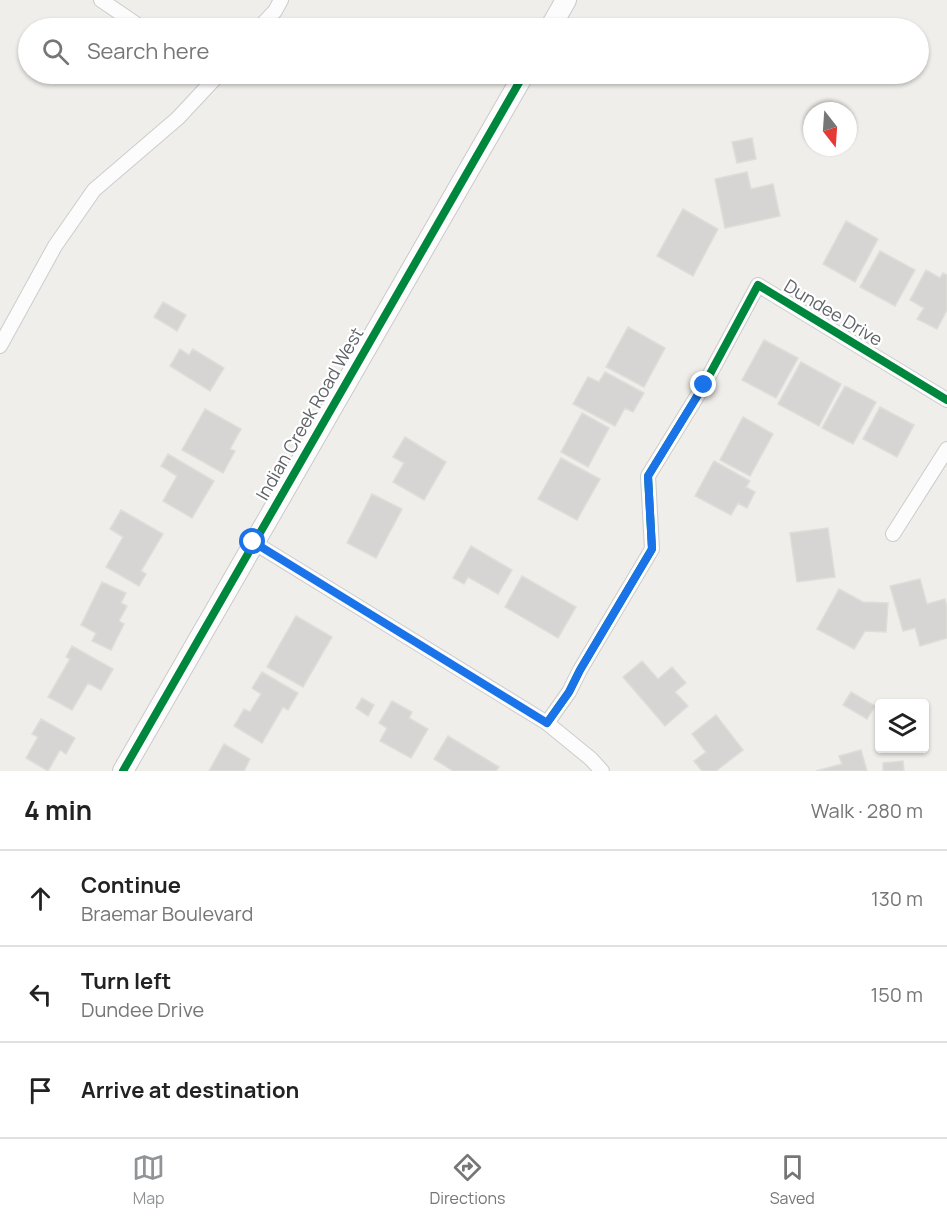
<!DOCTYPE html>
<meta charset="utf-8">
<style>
body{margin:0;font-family:Manrope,sans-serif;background:#f2f2f2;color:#222}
.controls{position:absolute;right:18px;bottom:18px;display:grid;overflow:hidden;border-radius:6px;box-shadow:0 2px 4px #0004}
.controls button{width:54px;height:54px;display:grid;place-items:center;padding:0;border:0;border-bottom:2px solid #e0e0e0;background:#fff;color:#222;font:30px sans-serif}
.compass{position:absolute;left:803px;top:102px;width:54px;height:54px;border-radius:50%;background:#fff;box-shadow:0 2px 4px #0004;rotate:163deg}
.stop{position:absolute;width:18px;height:18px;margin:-14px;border:4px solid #1a73e8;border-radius:50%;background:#fff}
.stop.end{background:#1a73e8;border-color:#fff;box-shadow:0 2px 6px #0008}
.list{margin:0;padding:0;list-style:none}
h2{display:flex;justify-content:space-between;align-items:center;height:78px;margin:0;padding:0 24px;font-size:26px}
h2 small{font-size:20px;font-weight:400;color:#767676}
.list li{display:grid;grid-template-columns:39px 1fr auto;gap:18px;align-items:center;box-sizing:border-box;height:96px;padding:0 24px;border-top:2px solid #e0e0e0}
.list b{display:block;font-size:22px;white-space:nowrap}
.list p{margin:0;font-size:20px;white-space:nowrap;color:#767676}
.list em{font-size:20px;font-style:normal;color:#767676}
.icon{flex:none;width:33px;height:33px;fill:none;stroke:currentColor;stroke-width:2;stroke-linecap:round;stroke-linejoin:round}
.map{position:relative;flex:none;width:947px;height:771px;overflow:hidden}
.search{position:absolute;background:#fff;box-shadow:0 2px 4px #0004;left:18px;right:18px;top:18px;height:66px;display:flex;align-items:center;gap:15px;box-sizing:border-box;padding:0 21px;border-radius:33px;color:#767676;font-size:22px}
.sheet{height:366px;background:#fff}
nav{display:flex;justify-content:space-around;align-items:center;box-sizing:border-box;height:84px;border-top:2px solid #e0e0e0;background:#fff;font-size:16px;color:#767676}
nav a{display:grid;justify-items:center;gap:3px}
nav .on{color:#919496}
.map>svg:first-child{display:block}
</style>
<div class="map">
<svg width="947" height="771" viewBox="0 0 947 771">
<rect width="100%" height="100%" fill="#efeeea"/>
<path fill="#d6d5d3" stroke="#deddd9" stroke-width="1.5" d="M 752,138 L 756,159 L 737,163 L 732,142 Z
M 747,172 L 751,189 L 773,184 L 780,216 L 725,228 L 715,179 Z
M 683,209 L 718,229 L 693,276 L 657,256 Z
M 846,221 L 878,239 L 855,282 L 823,264 Z
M 880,251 L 915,270 L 895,306 L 860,287 Z
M 926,270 L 940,278 L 943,273 L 947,275 L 947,310 L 937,329 L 917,319 L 924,308 L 910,300 Z
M 163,302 L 186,315 L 177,331 L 154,317 Z
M 628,327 L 665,348 L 644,387 L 606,367 Z
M 764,340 L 798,358 L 776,398 L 742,380 Z
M 180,349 L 189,355 L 193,349 L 224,368 L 210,391 L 170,366 Z
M 801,362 L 841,384 L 819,426 L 778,404 Z
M 605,372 L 644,393 L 633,412 L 625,408 L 615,426 L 573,404 L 588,377 L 599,382 Z
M 845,386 L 876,402 L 853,444 L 822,428 Z
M 880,407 L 914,425 L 897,457 L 863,439 Z
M 205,409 L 241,429 L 230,449 L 235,451 L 223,473 L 182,450 Z
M 582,413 L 609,428 L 588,467 L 561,452 Z
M 743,417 L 773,434 L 750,476 L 720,460 Z
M 405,437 L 446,462 L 424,500 L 393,482 L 404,463 L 393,457 Z
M 168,454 L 214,481 L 192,518 L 163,501 L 177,476 L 161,466 Z
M 561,458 L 600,479 L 577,520 L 538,499 Z
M 714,461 L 750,481 L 746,487 L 755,492 L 747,508 L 738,503 L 731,515 L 695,496 Z
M 372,494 L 402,509 L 376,558 L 347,543 Z
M 121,510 L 163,534 L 141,571 L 146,574 L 139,586 L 106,567 L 123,537 L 110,529 Z
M 828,528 L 835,577 L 797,582 L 790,533 Z
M 471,546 L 512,570 L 498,594 L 468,577 L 464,584 L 453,578 Z
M 522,576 L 576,607 L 558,638 L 505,607 Z
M 920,579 L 927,604 L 945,599 L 947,607 L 947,638 L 920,646 L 915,628 L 903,631 L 890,586 Z
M 102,582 L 126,593 L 121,603 L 127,606 L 119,621 L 124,624 L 111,650 L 92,641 L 96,633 L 81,625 Z
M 839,589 L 863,602 L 888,603 L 886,632 L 865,631 L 854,649 L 817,629 Z
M 296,616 L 332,637 L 303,687 L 267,667 Z
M 72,646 L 113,669 L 101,690 L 88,683 L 72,710 L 48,697 L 70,659 L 66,657 Z
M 642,661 L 658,679 L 672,667 L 686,683 L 675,692 L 688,706 L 665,726 L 623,677 Z
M 262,672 L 298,693 L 288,710 L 283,707 L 262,743 L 234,726 L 244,709 L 250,712 L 261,694 L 252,688 Z
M 851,692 L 875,706 L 867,719 L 843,705 Z
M 362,698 L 374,705 L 368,716 L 356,708 Z
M 392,701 L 412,712 L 409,718 L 428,729 L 411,758 L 380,741 L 387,728 L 379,723 Z
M 716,715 L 743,750 L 716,771 L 702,771 L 694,761 L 706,752 L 692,734 Z
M 41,719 L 75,738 L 66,754 L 60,750 L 48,771 L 26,758 L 38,737 L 32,734 Z
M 448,736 L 499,767 L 496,771 L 453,771 L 434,759 Z
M 224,744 L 250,759 L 244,771 L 209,771 Z
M 861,750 L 867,771 L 816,771 L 842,764 L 839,756 Z
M 903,761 L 904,771 L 883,771 L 883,763 Z"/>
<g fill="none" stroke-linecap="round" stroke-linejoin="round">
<defs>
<path id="street" d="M 101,0 L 142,28
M 259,28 L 275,11 L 281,0
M 0,346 L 55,246 L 94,190 L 178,118 L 219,74
M 893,534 L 947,449
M 253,542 L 547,723 L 591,759 L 602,771
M 547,723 L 569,692 L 580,670 L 652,549 L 648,476 L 704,385 L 758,285 L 947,400"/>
<path id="secondary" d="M 550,28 L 566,0
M 123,771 L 524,74"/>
</defs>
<use href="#street" stroke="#cbcccc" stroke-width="16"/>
<use href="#secondary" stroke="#cacacb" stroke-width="22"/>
<use href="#street" stroke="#fdfcfc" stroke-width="14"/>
<use href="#secondary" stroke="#fdfcfc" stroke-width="20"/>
<defs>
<path id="cycleway" d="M 547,723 L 569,692 L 580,670 L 652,549 L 648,476 L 704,385 L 758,285 L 947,400
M 123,771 L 524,74"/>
</defs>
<use href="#cycleway" stroke="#fff" stroke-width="11"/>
<use href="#cycleway" stroke="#00873e" stroke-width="8"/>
</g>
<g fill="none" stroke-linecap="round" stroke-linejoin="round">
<path stroke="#1a73e8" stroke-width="8" d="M 253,542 L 547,723 L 569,692 L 580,670 L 652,549 L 648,476 L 704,385"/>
</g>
<g text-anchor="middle" stroke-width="4.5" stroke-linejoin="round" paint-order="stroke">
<g font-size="18" fill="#5f6368" stroke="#fff">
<text transform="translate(833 313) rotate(31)" y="6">Dundee Drive</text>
<text transform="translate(310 414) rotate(-60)" y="6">Indian Creek Road West</text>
</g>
</g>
</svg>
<div class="controls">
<button><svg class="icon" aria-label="layers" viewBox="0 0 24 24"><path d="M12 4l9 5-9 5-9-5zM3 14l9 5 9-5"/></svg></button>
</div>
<svg class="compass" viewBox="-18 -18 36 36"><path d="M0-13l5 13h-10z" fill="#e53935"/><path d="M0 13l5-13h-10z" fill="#767676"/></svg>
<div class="stop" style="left:253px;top:542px"></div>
<div class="stop end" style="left:704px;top:385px"></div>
<div class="search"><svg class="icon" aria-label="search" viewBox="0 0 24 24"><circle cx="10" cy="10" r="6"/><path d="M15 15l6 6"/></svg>Search here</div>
</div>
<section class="sheet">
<h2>4 min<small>Walk · 280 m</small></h2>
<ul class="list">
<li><svg class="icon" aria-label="ahead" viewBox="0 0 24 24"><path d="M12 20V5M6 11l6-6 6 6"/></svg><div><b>Continue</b><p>Braemar Boulevard</p></div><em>130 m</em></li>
<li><svg class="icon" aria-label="left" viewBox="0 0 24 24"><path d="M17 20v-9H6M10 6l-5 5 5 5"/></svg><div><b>Turn left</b><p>Dundee Drive</p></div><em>150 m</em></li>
<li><svg class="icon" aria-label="arrive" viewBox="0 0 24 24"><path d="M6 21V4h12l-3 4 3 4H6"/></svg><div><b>Arrive at destination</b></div></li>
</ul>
</section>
<nav>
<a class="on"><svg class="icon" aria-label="map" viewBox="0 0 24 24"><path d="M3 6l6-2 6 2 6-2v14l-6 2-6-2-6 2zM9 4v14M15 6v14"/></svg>Map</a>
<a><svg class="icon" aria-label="directions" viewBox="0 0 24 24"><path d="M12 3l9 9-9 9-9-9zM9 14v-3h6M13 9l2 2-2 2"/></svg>Directions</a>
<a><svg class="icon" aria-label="saved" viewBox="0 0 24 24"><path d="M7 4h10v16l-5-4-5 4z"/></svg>Saved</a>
</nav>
